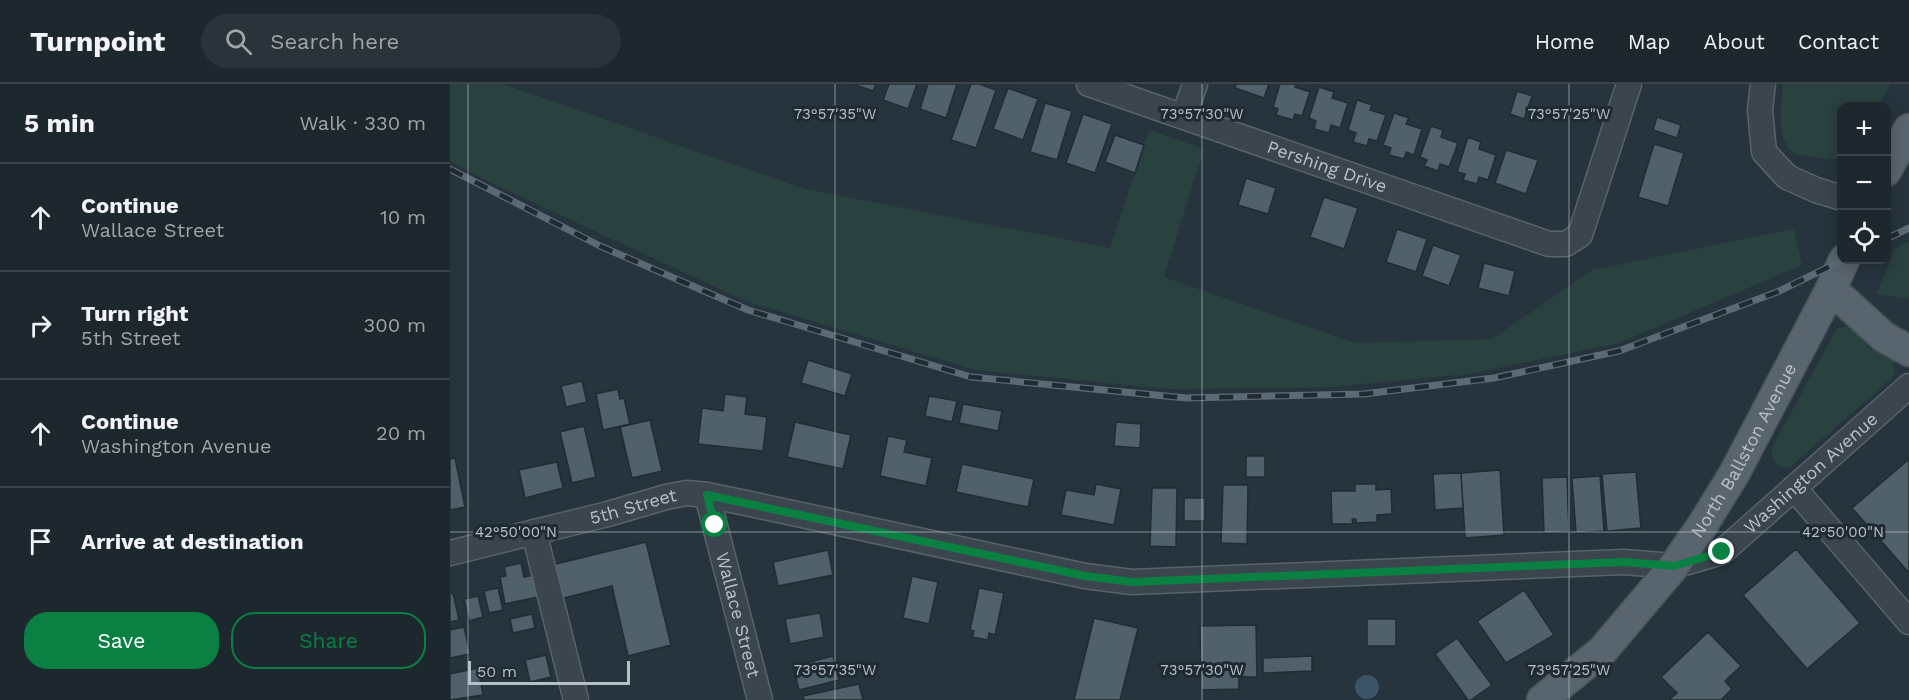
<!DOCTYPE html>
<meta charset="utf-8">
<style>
body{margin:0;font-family:"Work Sans",sans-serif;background:#29333a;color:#f1f3f6}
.controls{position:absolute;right:18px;top:18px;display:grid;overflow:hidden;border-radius:12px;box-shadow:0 3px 15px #0003}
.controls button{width:54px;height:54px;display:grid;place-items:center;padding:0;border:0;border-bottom:2px solid #3a444a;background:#1c272e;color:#f1f3f6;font:30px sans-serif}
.scale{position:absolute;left:18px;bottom:15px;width:162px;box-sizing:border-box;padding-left:6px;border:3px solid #b6c0c9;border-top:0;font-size:16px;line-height:21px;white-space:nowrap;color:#b6c0c9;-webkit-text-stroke:4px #1f2a33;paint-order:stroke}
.stop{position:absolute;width:18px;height:18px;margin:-14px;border:4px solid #0b8043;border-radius:50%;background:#fff}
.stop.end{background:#0b8043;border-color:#fff;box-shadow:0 2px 6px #0008}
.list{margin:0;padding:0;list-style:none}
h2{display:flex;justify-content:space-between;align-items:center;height:78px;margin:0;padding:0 24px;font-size:26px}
h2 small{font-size:20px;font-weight:400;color:#a0a5aa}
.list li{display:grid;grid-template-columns:39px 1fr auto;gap:18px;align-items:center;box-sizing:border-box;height:108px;padding:0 24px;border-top:2px solid #3a444a}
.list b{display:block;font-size:22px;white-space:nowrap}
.list p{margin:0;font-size:20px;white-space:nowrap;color:#a0a5aa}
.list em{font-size:20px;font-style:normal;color:#a0a5aa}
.actions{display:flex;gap:12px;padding:18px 24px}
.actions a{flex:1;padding:14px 0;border:2px solid #0b8043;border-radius:24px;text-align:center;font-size:21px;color:#0b8043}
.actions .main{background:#0b8043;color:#fff}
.icon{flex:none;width:33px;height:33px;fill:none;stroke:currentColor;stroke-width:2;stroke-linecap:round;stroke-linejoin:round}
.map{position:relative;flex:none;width:1459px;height:616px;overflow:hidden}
header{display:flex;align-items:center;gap:36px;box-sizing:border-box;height:84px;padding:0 30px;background:#1c272e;border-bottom:2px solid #3a444a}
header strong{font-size:28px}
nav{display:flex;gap:33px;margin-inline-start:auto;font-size:21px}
.search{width:420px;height:54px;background:#29333a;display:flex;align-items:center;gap:15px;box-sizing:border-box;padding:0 21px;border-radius:33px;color:#a0a5aa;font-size:22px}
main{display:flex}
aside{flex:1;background:#1c272e}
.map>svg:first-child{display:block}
</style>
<header>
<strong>Turnpoint</strong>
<div class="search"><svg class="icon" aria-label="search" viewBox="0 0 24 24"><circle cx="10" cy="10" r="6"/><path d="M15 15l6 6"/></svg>Search here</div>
<nav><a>Home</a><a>Map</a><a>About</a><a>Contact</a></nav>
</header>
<main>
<aside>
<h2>5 min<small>Walk · 330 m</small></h2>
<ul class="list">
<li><svg class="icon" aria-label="ahead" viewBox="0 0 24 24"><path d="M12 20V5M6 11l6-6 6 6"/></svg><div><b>Continue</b><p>Wallace Street</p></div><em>10 m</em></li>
<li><svg class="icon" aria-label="right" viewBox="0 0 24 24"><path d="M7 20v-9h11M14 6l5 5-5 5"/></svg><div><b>Turn right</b><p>5th Street</p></div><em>300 m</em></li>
<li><svg class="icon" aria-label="ahead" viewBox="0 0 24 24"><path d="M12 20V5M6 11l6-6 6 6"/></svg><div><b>Continue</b><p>Washington Avenue</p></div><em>20 m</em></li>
<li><svg class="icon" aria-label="arrive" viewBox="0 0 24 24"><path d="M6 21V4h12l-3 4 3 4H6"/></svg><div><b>Arrive at destination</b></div></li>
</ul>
<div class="actions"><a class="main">Save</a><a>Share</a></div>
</aside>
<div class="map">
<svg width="1459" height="616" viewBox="0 0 1459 616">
<rect width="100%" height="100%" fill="#26343e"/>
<path fill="#29413f" d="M 0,0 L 53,0 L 355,105 L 660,164 L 699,46 L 754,65 L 714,193 L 905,259 L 1042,255 L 1142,186 L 1344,145 L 1352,181 L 1169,259 L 1020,290 L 868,304 L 719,305 L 525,286 L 295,217 L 33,95 L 0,77 Z
M 1333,0 L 1440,0 L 1429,22 L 1392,22 L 1391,73 C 1380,77 1370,74 1358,72 C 1354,71 1348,71 1344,69 C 1325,56 1331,19 1333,0 Z
M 1459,157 L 1459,215 L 1427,210 L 1445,164 Z
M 1400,242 L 1409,249 L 1418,263 L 1443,277 L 1445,288 L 1441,295 L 1340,383 L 1330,383 C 1321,374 1320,370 1325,358 L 1387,244 Z"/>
<path fill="#3d5466" d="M905 603a12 12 0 1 1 24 0a12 12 0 1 1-24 0Z"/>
<path fill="#51616b" stroke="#212c35" stroke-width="1.5" d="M 403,0 L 426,0 L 423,7 Z
M 439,0 L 467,0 L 458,25 L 433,16 Z
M 478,0 L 507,0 L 496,34 L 470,25 Z
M 521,0 L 529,0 L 546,6 L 526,64 L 501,56 Z
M 786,0 L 819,0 L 814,14 L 785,4 Z
M 830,0 L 846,0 L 845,3 L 860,8 L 852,32 L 845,30 L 843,36 L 826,31 L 828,25 L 823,23 Z
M 869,3 L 884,8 L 882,14 L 898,19 L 890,44 L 881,41 L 879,49 L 864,45 L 866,37 L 859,34 Z
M 558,4 L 588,15 L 573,56 L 543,45 Z
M 1067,7 L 1082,12 L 1074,35 L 1060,30 Z
M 907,16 L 922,21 L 920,26 L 936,31 L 927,57 L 919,55 L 917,62 L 903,58 L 906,49 L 898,46 Z
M 595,19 L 622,27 L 607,76 L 580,68 Z
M 944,29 L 959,34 L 956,40 L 972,45 L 964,71 L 956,68 L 954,75 L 939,71 L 941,64 L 933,61 Z
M 633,30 L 662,40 L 645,89 L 616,79 Z
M 1207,33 L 1231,41 L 1227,54 L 1203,46 Z
M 981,42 L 993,46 L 991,53 L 1008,59 L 999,83 L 990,80 L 988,87 L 974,82 L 977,76 L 970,73 Z
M 665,51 L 694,61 L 685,89 L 655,78 Z
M 1018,53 L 1031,58 L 1029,65 L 1046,71 L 1038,96 L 1029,93 L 1027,100 L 1013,96 L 1015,90 L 1007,88 Z
M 1204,60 L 1234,69 L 1218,122 L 1188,113 Z
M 1056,66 L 1088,76 L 1076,110 L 1045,99 Z
M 796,94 L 826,104 L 818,130 L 788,121 Z
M 874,113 L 908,124 L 894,165 L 860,153 Z
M 947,145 L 977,155 L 966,188 L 936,178 Z
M 983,161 L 1011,171 L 999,202 L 972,192 Z
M 1034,179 L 1065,187 L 1059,212 L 1028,204 Z
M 358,276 L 402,290 L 395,312 L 351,299 Z
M 132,297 L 137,318 L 116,323 L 111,302 Z
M 168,305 L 170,315 L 174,314 L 180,340 L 153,346 L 146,310 Z
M 275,310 L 297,313 L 295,330 L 317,333 L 313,367 L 248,360 L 252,324 L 273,327 Z
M 479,312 L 507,317 L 502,338 L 475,332 Z
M 513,320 L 552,327 L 548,347 L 509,339 Z
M 200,336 L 212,387 L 182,394 L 170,343 Z
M 345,338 L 401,351 L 393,385 L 337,373 Z
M 666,338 L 691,340 L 690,364 L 664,362 Z
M 134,342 L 146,393 L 122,399 L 110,348 Z
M 438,352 L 457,356 L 454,368 L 482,374 L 476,402 L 430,392 Z
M 796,372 L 815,372 L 815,393 L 796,393 Z
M 5,374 L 15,423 L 0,426 L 0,375 Z
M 1459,375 L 1459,489 L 1402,424 Z
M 107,378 L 113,404 L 75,414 L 69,386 Z
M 512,380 L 584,395 L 578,423 L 506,408 Z
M 1050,386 L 1054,451 L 1015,454 L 1011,389 Z
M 1186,388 L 1191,444 L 1157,447 L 1152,390 Z
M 1011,389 L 1013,424 L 985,426 L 983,390 Z
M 1150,392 L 1154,447 L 1126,449 L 1122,394 Z
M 1117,393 L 1119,448 L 1094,449 L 1092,394 Z
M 646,400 L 671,405 L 664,441 L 611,431 L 616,406 L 644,411 Z
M 905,400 L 926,400 L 926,406 L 941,405 L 942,430 L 927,431 L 927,438 L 906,439 L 906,435 L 902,435 L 903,440 L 882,440 L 881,407 L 905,407 Z
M 773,401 L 798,401 L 797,460 L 771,459 Z
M 702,404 L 727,404 L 726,463 L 700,462 Z
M 734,414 L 755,414 L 755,437 L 734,437 Z
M 196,458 L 221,561 L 178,572 L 162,502 L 110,515 L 102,481 Z
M 1346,465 L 1410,539 L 1357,585 L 1293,511 Z
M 378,466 L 383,491 L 328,502 L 323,478 Z
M 71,479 L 74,493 L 84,491 L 88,513 L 55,520 L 50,493 L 56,492 L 54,483 Z
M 462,492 L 488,498 L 479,540 L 453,534 Z
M 48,504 L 53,526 L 39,529 L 34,507 Z
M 529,504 L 554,509 L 545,551 L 539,549 L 538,556 L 522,553 L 524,547 L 520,546 Z
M 1074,506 L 1104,551 L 1056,579 L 1027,537 Z
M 3,509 L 9,536 L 0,538 L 0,510 Z
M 28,512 L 33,533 L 19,537 L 14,515 Z
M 370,529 L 374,553 L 340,560 L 335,535 Z
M 82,530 L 85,544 L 63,549 L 60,535 Z
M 644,534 L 688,544 L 670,616 L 624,616 Z
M 917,535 L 946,535 L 946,562 L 917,562 Z
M 806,541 L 807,593 L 789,593 L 789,605 L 751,606 L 750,542 Z
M 14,543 L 20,570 L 0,574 L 0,546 Z
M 1258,548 L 1291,582 L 1275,597 L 1282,605 L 1271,616 L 1221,616 L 1220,615 L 1227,609 L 1211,593 Z
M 1007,554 L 1042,601 L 1021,616 L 1018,616 L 985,570 Z
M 96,571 L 101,593 L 80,598 L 75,576 Z
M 383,572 L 389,596 L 349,606 L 343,582 Z
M 862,572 L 862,587 L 813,589 L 813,574 Z
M 28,584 L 33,611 L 0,616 L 0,590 Z
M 409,600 L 413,616 L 354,616 L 353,612 Z"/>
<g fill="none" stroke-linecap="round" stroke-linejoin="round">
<defs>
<g id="minor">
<path id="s1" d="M 639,0 L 1099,160 L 1116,160 L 1130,151 L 1179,0"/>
<path d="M 1313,0 L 1310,26 L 1314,68 L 1337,93 L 1366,106 L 1392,114"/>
<path d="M 734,32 L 745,0"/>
<path d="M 1344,404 L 1459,538"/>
<path id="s2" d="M 257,411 L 310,616"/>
<path d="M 84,448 L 126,616"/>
<path id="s3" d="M 0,469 L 158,430 L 216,413 L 237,409 L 257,411 L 296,419 L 635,492 L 682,498 L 1174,478 L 1224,482 L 1272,468 L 1459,302"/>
</g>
<g id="major">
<path d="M 1436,87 L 1459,45"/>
<path d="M 1381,205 L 1434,253 L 1459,267"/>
<path id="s4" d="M 1092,616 L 1153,566 L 1224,482 L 1252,442 L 1284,390 L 1381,205 L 1394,176"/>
</g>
</defs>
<use href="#minor" stroke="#58636c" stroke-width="27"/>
<use href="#major" stroke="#46515a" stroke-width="33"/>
<use href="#minor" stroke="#3a454e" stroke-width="24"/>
<use href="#major" stroke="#58656e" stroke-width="30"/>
<defs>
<path id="rail" d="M 0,85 L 150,162 L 298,226 L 521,293 L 736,314 L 914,310 L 1044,294 L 1169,267 L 1327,208 L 1393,176
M 1436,155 L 1459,144"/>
</defs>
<use href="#rail" stroke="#5c6a75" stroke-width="7"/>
<use href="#rail" stroke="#1f2a33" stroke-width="4.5" stroke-dasharray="14" stroke-linecap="butt"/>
</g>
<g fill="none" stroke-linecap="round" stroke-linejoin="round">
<path stroke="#0b8043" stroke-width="8" d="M 265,441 L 257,411 L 635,492 L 682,498 L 1174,478 L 1224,482 L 1272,468"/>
</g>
<path fill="none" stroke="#b6c0c9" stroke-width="1.5" stroke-opacity="0.45" d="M 18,0 L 18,616M 385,0 L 385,616M 752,0 L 752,616M 1119,0 L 1119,616M 0,448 L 1459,448"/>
<g text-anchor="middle" stroke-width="6" stroke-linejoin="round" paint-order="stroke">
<g font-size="18" fill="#b6c0c9" stroke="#1f2a33">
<text dy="6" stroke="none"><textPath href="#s1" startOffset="252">Pershing Drive</textPath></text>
<text dy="6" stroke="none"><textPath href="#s4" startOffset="324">North Ballston Avenue</textPath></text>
<text dy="6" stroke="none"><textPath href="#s3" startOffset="1410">Washington Avenue</textPath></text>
<text dy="6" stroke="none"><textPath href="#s3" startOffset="189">5th Street</textPath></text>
<text dy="6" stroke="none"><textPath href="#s2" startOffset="124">Wallace Street</textPath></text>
</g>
</g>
<g font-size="15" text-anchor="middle" fill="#b6c0c9" stroke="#1f2a33" stroke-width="6" stroke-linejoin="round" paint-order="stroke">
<text x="385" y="35">73°57'35"W</text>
<text x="752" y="35">73°57'30"W</text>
<text x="1119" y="35">73°57'25"W</text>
<text x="66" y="453">42°50'00"N</text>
<text x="1393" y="453">42°50'00"N</text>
<text x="385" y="591">73°57'35"W</text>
<text x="752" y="591">73°57'30"W</text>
<text x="1119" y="591">73°57'25"W</text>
</g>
</svg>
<div class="controls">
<button>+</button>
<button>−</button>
<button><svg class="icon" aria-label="locate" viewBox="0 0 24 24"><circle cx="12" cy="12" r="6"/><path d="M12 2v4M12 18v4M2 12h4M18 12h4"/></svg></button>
</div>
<div class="scale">50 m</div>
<div class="stop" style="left:265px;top:441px"></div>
<div class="stop end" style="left:1272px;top:468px"></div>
</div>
</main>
